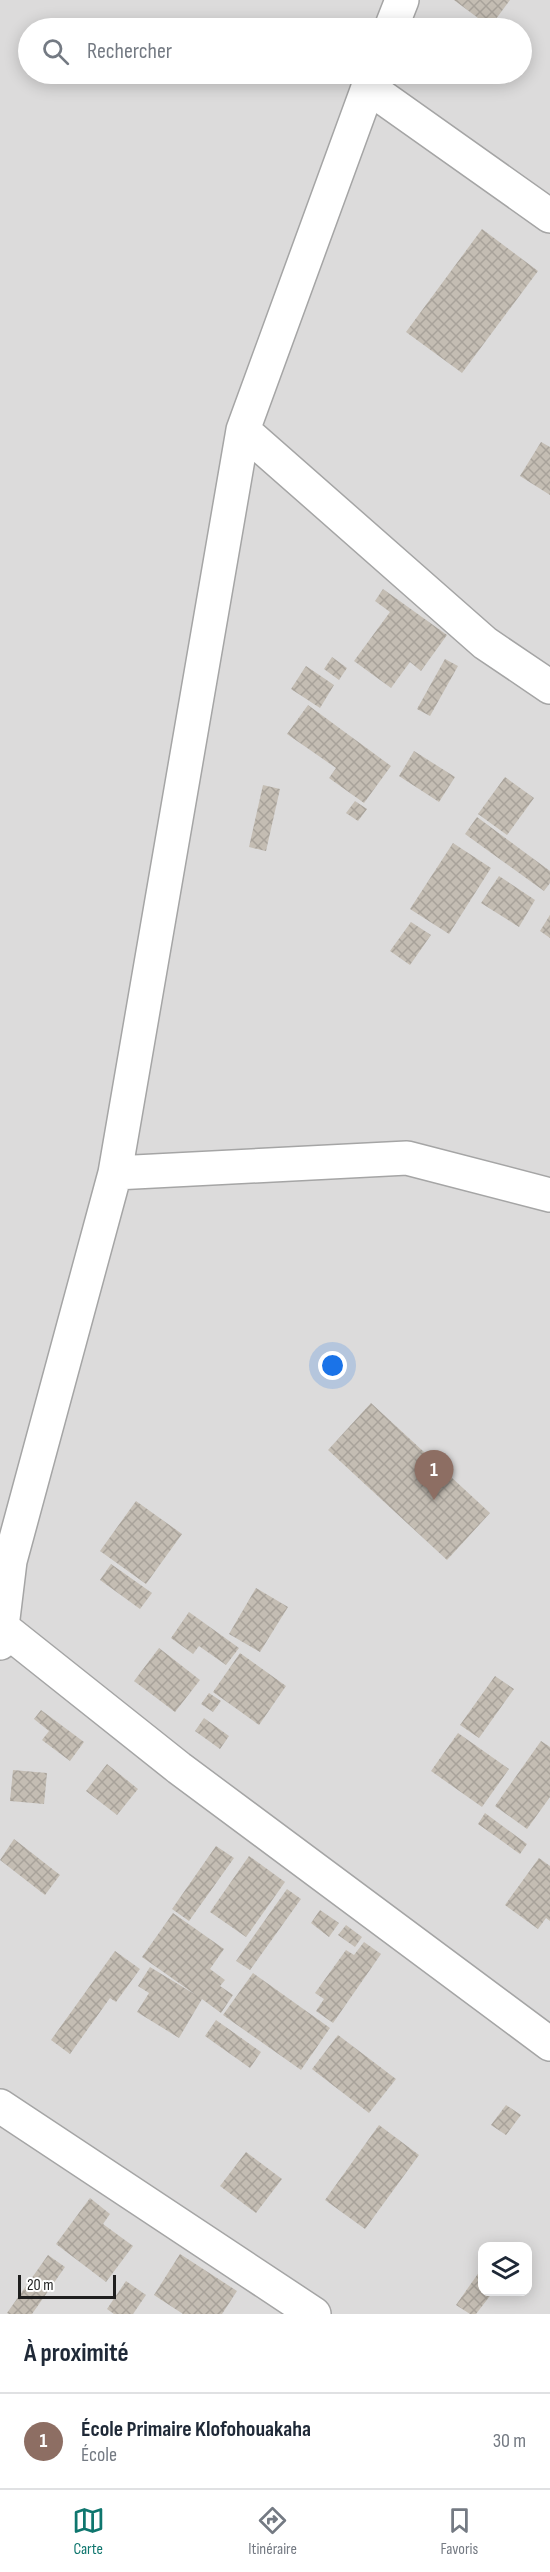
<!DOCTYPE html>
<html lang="fr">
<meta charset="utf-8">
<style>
body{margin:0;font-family:"Sofia Sans Condensed",sans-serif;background:#f6f6f7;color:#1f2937}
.controls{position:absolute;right:18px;bottom:18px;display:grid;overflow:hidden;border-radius:12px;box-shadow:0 3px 15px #0003}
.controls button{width:54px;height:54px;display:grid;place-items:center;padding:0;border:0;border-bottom:2px solid #e0e1e3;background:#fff;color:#1f2937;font:30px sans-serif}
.scale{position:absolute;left:18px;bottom:15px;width:98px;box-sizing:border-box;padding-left:6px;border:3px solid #1e1e1e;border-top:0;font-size:16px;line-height:21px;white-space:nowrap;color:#1e1e1e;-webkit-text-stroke:4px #fff;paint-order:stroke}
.you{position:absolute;left:333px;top:1366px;width:21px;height:21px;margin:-15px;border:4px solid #fff;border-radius:50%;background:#1a73e8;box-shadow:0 0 0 9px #1a73e833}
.badge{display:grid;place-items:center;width:39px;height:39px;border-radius:50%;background:#0f766e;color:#fff;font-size:20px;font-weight:700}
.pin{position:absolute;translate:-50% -50px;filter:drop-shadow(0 2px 3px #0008)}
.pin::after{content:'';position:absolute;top:32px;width:21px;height:18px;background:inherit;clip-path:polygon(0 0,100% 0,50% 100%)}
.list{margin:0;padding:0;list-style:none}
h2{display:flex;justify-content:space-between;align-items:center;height:78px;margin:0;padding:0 24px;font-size:26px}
h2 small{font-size:20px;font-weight:400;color:#747a83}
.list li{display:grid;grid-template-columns:39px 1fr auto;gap:18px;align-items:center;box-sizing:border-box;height:96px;padding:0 24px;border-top:2px solid #e0e1e3}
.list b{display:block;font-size:22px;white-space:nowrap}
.list p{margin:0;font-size:20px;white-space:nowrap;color:#747a83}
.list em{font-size:20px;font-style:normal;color:#747a83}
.icon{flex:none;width:33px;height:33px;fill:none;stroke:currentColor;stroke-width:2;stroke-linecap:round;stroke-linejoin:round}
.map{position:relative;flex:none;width:550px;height:2314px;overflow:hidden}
.search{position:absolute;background:#fff;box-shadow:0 3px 15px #0003;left:18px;right:18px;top:18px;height:66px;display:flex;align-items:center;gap:15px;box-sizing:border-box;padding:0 21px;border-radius:33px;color:#747a83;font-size:22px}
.sheet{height:174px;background:#fff}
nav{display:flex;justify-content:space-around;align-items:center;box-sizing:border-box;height:84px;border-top:2px solid #e0e1e3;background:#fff;font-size:16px;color:#747a83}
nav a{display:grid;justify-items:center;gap:3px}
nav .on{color:#0f766e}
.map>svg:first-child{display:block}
</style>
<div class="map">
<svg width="550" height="2314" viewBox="0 0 550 2314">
<defs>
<pattern id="building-cross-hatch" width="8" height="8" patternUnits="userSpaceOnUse" patternTransform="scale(1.5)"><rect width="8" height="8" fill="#c4bdb3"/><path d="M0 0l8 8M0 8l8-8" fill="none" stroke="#a8a29a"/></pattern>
</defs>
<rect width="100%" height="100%" fill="#f0ede4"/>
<path fill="#dcdbdb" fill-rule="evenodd" d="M 0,0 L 550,0 L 550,2314 L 0,2314 ZM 28,28 L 522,28 L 522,74 L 28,74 ZM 482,2246 L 528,2246 L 528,2292 L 482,2292 Z"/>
<path fill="url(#building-cross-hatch)" d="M 454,0 L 510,0 L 490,27 Z
M 482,229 L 538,271 L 462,373 L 406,332 Z
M 541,442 L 550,447 L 550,495 L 520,476 Z
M 383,589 L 447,635 L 421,671 L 410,662 L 391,688 L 354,661 L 390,612 L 375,601 Z
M 332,657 L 347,668 L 339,680 L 324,669 Z
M 445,659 L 458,666 L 430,716 L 417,709 Z
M 306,666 L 334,685 L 320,708 L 291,689 Z
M 308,705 L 391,766 L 364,803 L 329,778 L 336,768 L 287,734 Z
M 414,751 L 455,777 L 439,802 L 399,776 Z
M 505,777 L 534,798 L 507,835 L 478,814 Z
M 263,785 L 280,789 L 266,851 L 249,847 Z
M 355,801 L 367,809 L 358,821 L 346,813 Z
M 477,817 L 550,871 L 550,883 L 544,891 L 465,834 Z
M 453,843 L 491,868 L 449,934 L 410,909 Z
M 499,876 L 535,900 L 519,927 L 481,903 Z
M 550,915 L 550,938 L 540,931 Z
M 411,922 L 431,935 L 410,965 L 390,951 Z
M 371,1403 L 490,1513 L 447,1560 L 328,1450 Z
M 136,1501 L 182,1534 L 146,1584 L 100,1551 Z
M 111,1564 L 152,1593 L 140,1609 L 100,1580 Z
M 256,1588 L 288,1607 L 260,1652 L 229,1634 Z
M 189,1612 L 239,1648 L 226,1665 L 199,1646 L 193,1654 L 171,1638 Z
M 159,1648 L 200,1680 L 175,1712 L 134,1681 Z
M 240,1653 L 286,1686 L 259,1725 L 213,1692 Z
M 495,1676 L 514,1689 L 479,1738 L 460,1725 Z
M 209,1693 L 221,1701 L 213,1712 L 201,1704 Z
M 41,1710 L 84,1742 L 70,1761 L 42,1740 L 49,1731 L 34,1719 Z
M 204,1718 L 229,1736 L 220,1749 L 195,1731 Z
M 458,1733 L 509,1769 L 482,1807 L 431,1771 Z
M 541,1741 L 550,1747 L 550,1797 L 527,1829 L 495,1806 Z
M 107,1764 L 138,1789 L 117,1815 L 86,1791 Z
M 13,1770 L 47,1773 L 44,1804 L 10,1801 Z
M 485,1813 L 527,1844 L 520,1854 L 478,1824 Z
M 14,1839 L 60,1875 L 45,1895 L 0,1860 Z
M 216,1846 L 234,1858 L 189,1921 L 172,1909 Z
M 249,1856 L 285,1882 L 246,1937 L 210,1912 Z
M 539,1858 L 550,1866 L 550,1921 L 546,1918 L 538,1929 L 505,1905 Z
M 287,1889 L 301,1899 L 250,1970 L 236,1961 Z
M 320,1910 L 339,1923 L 329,1937 L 311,1923 Z
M 173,1913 L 224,1949 L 210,1969 L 225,1980 L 220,1986 L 233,1995 L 221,2013 L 202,1999 L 179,2038 L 137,2012 L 149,1993 L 138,1986 L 150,1967 L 196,1995 L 142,1957 Z
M 346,1925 L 362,1937 L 355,1947 L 338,1935 Z
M 364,1942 L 381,1954 L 333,2023 L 316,2011 L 324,1999 L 315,1993 L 346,1950 L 354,1955 Z
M 115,1951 L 140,1969 L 116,2002 L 110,1998 L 70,2054 L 51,2040 Z
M 253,1973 L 330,2028 L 301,2070 L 223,2015 Z
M 216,2020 L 261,2052 L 250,2068 L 205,2036 Z
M 338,2035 L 396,2079 L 369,2113 L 312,2069 Z
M 506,2105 L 521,2115 L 506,2135 L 491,2125 Z
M 379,2125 L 419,2155 L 365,2229 L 325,2200 Z
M 246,2152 L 282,2179 L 256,2213 L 220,2186 Z
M 90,2198 L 110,2214 L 103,2224 L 133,2246 L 106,2282 L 56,2244 Z
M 180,2254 L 237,2291 L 222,2314 L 183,2314 L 154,2295 Z
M 48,2255 L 65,2267 L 32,2314 L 9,2314 L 7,2313 Z
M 482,2268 L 482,2292 L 493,2292 L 476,2314 L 470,2314 L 456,2305 Z
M 126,2281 L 146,2295 L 133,2314 L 114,2314 L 107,2309 Z"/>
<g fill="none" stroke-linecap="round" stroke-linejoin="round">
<defs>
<path id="minor" d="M 391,28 L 402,0
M 368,87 L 550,216
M 243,430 L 485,643 L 550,687
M 115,1173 L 407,1158 L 550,1195
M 3,1628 L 179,1768 L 550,2044
M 0,1643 L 10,1561 L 115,1173 L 243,430 L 373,74
M 0,2106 L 314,2314"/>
</defs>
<use href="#minor" stroke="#a5a5a5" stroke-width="36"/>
<use href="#minor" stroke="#fff" stroke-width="33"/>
</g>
</svg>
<div class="controls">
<button><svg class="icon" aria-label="layers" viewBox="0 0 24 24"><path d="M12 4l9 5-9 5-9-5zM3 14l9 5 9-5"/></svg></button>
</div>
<div class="scale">20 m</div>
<div class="you"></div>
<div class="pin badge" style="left:434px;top:1500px;background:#8d6e63">1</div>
<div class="search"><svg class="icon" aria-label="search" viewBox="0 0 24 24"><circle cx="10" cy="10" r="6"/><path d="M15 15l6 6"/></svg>Rechercher</div>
</div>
<section class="sheet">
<h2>À proximité<small></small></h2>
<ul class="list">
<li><span class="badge" style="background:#8d6e63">1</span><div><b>École Primaire Klofohouakaha</b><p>École</p></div><em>30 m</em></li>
</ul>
</section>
<nav>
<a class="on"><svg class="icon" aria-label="map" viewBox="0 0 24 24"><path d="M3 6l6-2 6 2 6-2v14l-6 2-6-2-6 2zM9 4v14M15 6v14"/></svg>Carte</a>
<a><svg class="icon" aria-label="directions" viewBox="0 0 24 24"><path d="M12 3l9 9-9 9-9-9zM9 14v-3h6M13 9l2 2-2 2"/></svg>Itinéraire</a>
<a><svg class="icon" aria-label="saved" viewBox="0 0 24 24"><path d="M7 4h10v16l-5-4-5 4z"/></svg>Favoris</a>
</nav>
